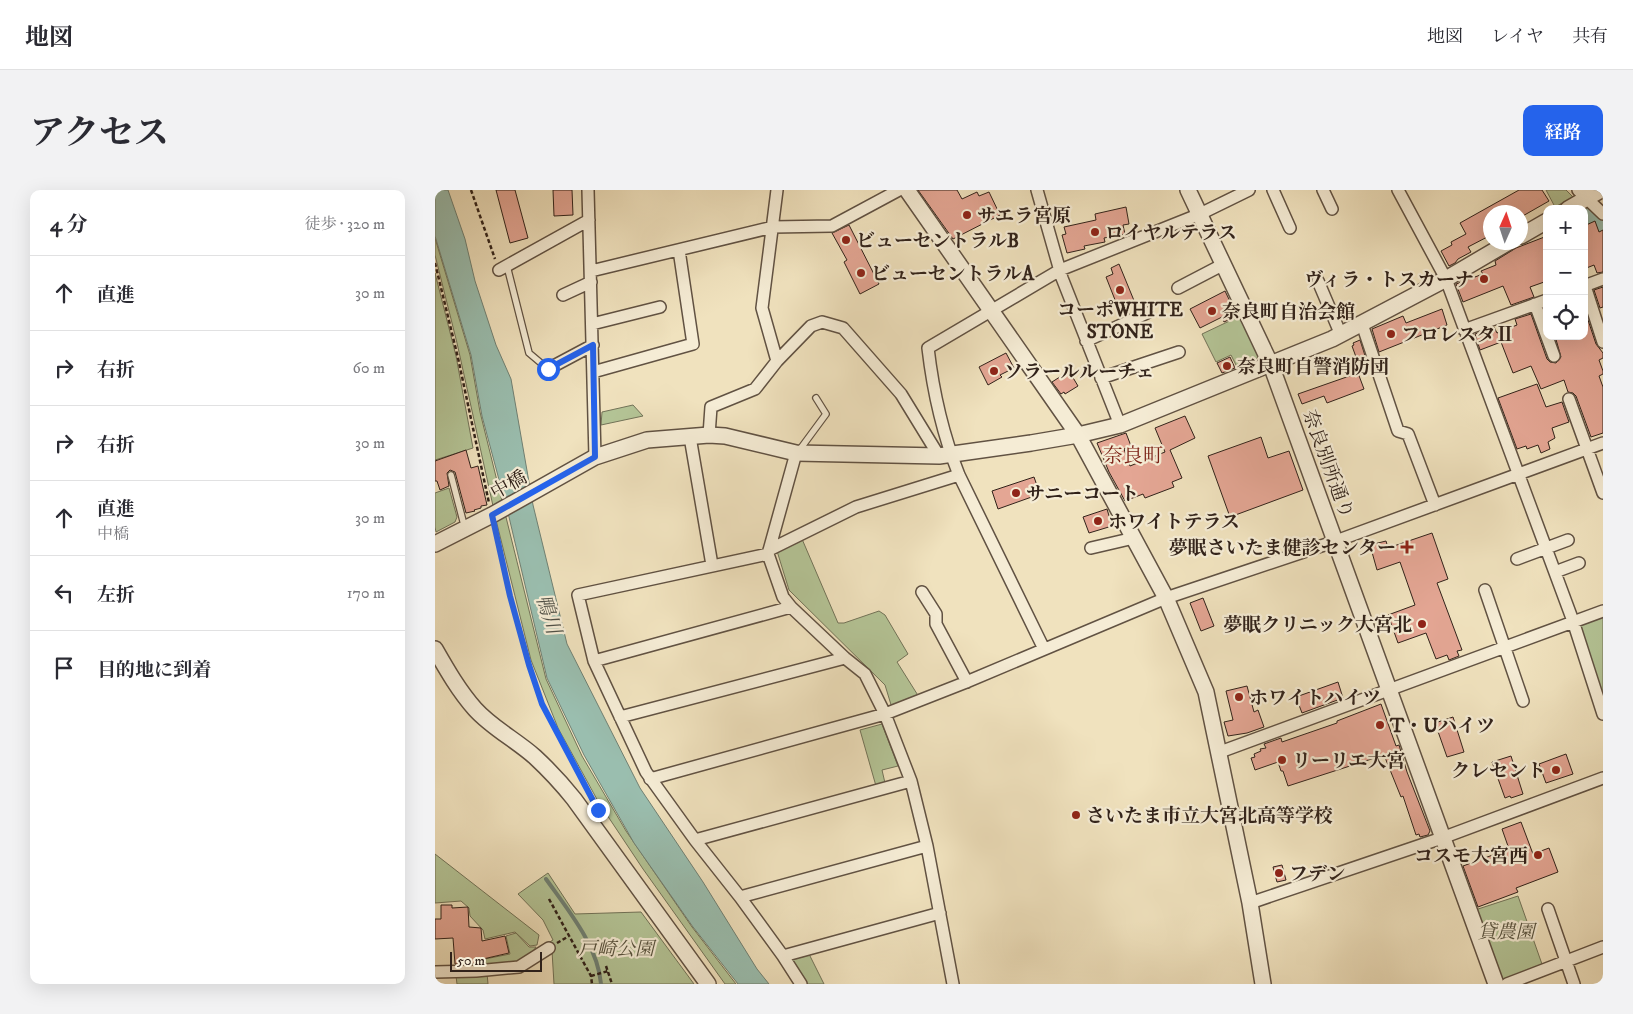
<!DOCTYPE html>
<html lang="ja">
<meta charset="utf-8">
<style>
body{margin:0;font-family:"IM FELL DW Pica","Noto Serif JP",serif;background:#f2f2f3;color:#2b2b33}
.controls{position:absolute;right:15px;top:15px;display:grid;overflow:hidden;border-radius:10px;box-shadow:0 5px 20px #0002}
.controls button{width:45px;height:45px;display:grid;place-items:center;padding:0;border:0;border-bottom:1px solid #e1e1e2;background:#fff;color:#2b2b33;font:25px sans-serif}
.compass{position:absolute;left:1048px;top:15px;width:45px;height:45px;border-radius:50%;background:#fff;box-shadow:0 5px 20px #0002;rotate:3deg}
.scale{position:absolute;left:15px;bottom:12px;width:92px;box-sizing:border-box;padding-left:5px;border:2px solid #31221a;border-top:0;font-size:14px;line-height:18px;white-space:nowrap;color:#31221a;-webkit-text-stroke:4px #f5ecd5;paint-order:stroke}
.stop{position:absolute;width:15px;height:15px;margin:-11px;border:4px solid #2563eb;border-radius:50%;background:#fff}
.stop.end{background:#2563eb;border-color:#fff;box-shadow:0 1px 5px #0008}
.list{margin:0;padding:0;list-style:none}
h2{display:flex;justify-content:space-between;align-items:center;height:65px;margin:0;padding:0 20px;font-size:21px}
h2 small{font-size:16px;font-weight:400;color:#7c7c81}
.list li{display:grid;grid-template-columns:32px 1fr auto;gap:15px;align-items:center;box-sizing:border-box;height:75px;padding:0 20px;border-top:1px solid #e1e1e2}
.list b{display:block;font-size:19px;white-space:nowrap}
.list p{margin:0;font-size:16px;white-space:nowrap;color:#7c7c81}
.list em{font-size:16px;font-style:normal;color:#7c7c81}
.icon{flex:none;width:28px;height:28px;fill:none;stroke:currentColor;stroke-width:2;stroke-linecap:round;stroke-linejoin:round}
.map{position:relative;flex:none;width:1168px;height:794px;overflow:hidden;border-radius:10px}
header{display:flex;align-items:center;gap:30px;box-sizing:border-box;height:70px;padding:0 25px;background:#fff;border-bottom:1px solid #e1e1e2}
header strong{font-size:24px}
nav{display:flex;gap:28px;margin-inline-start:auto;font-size:18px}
.intro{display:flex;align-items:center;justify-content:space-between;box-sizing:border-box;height:120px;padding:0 30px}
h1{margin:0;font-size:35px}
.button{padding:12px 22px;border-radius:10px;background:#2563eb;color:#fff;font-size:18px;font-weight:700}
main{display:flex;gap:30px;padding:0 30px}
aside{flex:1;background:#fff;border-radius:10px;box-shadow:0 5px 20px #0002}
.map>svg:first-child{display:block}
</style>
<header>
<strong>地図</strong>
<nav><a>地図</a><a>レイヤ</a><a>共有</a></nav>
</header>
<div class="intro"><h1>アクセス</h1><a class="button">経路</a></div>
<main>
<aside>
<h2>4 分<small>徒歩 · 320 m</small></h2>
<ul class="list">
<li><svg class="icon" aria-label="ahead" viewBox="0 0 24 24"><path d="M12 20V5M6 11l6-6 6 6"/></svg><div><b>直進</b></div><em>30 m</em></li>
<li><svg class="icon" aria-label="right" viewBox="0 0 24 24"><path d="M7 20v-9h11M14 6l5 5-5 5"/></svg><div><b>右折</b></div><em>60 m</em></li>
<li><svg class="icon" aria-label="right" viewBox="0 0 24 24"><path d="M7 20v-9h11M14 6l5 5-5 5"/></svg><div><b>右折</b></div><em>30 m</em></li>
<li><svg class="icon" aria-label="ahead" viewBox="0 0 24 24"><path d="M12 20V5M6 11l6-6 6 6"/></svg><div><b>直進</b><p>中橋</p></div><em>30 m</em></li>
<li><svg class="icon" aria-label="left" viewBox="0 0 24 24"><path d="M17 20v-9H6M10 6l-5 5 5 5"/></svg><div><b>左折</b></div><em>170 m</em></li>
<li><svg class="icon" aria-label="arrive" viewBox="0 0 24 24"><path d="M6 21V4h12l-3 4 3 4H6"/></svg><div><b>目的地に到着</b></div></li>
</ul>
</aside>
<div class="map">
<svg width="1168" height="794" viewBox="0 0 1168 794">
<rect width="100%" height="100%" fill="#f0e2be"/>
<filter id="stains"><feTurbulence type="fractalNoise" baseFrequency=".004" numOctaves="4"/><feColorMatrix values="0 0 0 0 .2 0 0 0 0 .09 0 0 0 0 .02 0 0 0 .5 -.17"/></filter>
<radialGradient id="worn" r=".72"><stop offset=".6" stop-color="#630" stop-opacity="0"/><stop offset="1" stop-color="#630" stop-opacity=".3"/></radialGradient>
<path fill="#b4c496" stroke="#727358" d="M 1111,0 L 1131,0 L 1138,7 L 1120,17 Z
M 0,48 L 35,165 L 45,222 L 111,489 L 147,566 L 191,641 L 257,737 L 301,794 L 290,794 L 208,679 L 164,613 L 123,538 L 96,470 L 62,334 L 22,153 L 0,65 Z
M 0,83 L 21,166 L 38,258 L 0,270 Z
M 805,126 L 823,166 L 820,172 L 803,179 L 796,165 L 781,172 L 767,144 Z
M 198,215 L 208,226 L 166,235 L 167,222 Z
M 14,298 L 22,327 L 20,332 L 1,342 L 0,337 L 0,303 Z
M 367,349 L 403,433 L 409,433 L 444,421 L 450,425 L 473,464 L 462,472 L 484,507 L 457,518 L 450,495 L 354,400 L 342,361 Z
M 1168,426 L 1168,510 L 1142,436 Z
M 447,534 L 463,576 L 447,580 L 450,593 L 441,596 L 425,540 Z
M 0,664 L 104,745 L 102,755 L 95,756 L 80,742 L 50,749 L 48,740 L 35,726 L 34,718 L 26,711 L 0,713 Z
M 113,683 L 140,724 L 206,722 L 259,794 L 119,794 L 117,761 L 113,753 L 118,750 L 108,730 L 83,704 Z
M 1083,706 L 1108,777 L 1071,792 L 1065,790 L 1040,720 Z
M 81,743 L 94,757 L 101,757 C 91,774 68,775 51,776 L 50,769 L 75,764 L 71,746 Z
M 373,762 L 389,794 L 371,794 L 355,767 Z
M 52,783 L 53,794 L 22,794 L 21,786 Z"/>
<path fill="#9abeaf" stroke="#708073" d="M 0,0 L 13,0 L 30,49 L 40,91 L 61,155 L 76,189 L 98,315 L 132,454 L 205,598 L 268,692 L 322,779 L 334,794 L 303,794 L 258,737 L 199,653 L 149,565 L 112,488 L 74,327 L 47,226 L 36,165 L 0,46 Z"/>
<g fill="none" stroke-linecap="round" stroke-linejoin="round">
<path stroke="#708073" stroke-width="4" d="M 111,689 C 133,720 163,756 166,794"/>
<path stroke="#9abeaf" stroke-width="22" d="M 1158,24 L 1168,33"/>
</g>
<path fill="#e4a694" stroke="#31221a" d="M 61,0 L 80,0 L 93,48 L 75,53 Z
M 118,0 L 137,0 L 138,25 L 119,26 Z
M 483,0 L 522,0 L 527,9 L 542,2 L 544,6 L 554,2 L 565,25 L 518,49 Z
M 1084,0 L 1107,0 L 1114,11 L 1086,27 L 1086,22 L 1056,22 L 1056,45 L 1033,57 L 1036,62 L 1023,69 L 1020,73 L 1014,76 L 1006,61 L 1017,55 L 1016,52 L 1031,44 L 1025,33 Z
M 691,17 L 694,34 L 688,35 L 690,44 L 669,48 L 670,52 L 649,56 L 650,59 L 632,63 L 627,45 L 631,44 L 629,37 L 661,30 L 660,24 Z
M 1160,31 L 1164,42 L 1168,40 L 1168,82 L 1162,83 L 1159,75 L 1149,79 L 1149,36 Z
M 414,35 L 444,94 L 425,104 L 409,72 L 412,70 L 397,43 Z
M 1112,46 L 1112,91 L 1095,97 L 1099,107 L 1076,115 L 1068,96 L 1028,112 L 1021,94 L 1048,84 L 1046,81 L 1061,75 L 1060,71 L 1081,58 Z
M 684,74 L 700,113 L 684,120 L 671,87 L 678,84 L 676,78 Z
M 1168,97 L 1168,117 L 1165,118 L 1159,100 Z
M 790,101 L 802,126 L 789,132 L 787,127 L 765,138 L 755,119 Z
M 1149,118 L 1161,154 L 1168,163 L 1168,168 L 1164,170 L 1168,181 L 1168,184 L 1164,186 L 1168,197 L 1168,243 L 1156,247 L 1141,206 L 1138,203 L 1133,202 L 1129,190 L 1106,199 L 1096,176 L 1078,183 L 1066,152 L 1045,160 L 1040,144 L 1059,137 L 1062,143 L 1082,135 L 1080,129 L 1096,124 L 1112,169 L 1115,172 L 1121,173 L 1126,167 L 1120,146 L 1149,146 Z
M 1007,119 L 1012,135 L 944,162 L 937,139 L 968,126 L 971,133 Z
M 925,150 L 933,175 L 925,178 L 917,156 L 919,155 L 918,153 Z
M 571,163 L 579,178 L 565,185 L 567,187 L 553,195 L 544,177 Z
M 795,167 L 800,178 L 787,183 L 782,173 Z
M 634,181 L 643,196 L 630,204 L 629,202 L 626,204 L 617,192 Z
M 923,183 L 929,199 L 892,213 L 889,206 L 867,214 L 863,204 Z
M 1102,194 L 1111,217 L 1127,212 L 1134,232 L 1117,238 L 1120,248 L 1113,252 L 1115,259 L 1106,263 L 1103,255 L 1092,259 L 1091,256 L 1082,259 L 1063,208 Z
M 750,226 L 760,248 L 735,260 L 747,288 L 737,292 L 739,297 L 710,308 L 708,304 L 690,311 L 674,282 L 662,253 L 691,243 L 696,256 L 689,259 L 695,276 L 730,262 L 720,238 Z
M 826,247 L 833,268 L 854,261 L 868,300 L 795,327 L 773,266 Z
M 31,260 L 36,278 L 43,276 L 52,315 L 46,316 L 46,318 L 39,320 L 40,321 L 31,323 L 20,282 L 15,280 L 12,283 L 14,296 L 5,300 L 2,291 L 0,291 L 0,271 Z
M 599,287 L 605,304 L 563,319 L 557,301 Z
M 672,319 L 677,336 L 654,343 L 648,327 Z
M 997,343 L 1013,389 L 1002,393 L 1027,460 L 1022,461 L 1024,466 L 1014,470 L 1012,465 L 1001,469 L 991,443 L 963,453 L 953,425 L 980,415 L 965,372 L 942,380 L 935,355 L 951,351 L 953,358 Z
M 768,408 L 779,436 L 766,441 L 755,413 Z
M 903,492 L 908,508 L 867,523 L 861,507 Z
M 812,496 L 819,522 L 823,520 L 829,537 L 812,543 L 793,546 L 789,532 L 798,530 L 791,501 Z
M 946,514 L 961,556 L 964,555 L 972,582 L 995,641 L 993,645 L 985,647 L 984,644 L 981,645 L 968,606 L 966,607 L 949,565 L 853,596 L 848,581 L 846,581 L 843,572 L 820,580 L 816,568 L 820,567 L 819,564 L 826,561 L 825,559 L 831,558 L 829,554 L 846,548 L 847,552 L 902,533 L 902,531 Z
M 1018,527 L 1029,562 L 1012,567 L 1000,533 Z
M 1131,564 L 1138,584 L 1111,593 L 1104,574 Z
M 1076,566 L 1088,604 L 1076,608 L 1075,606 L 1070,608 L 1057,572 Z
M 1086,632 L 1098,664 L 1114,658 L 1123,682 L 1081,698 L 1083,702 L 1043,717 L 1028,676 L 1074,659 L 1067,639 Z
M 847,675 L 851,690 L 842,692 L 838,677 Z
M 6,715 L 17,715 L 17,718 L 33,717 L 34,737 L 46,738 L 47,751 L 70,746 L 74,763 L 48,769 L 48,773 L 20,774 L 18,748 L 0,749 L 0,729 L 6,729 Z"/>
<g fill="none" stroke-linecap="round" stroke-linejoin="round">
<defs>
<path id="service" d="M 72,76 L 94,163 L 113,179
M 363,262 L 391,224 L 381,208
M 16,285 L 28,331 L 32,338"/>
<path id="minor" d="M 153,0 L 160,267
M 602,0 L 627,88 L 685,235
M 838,0 L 855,38
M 888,0 L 897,19
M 963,0 L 1011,89 L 1138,431 L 1168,524
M 1143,0 L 1168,24
M 64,80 L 154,30
M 156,81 L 338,37 L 397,36 L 464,0
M 883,91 L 906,145
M 1149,96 L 1168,89
M 1150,96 L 1168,152
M 743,98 L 789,74
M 128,105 L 156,92
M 1100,114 L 1119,166
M 157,134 L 225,117
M 927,134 L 963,241 L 973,244 L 1000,315
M 1029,140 L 1112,110
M 651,151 L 712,123
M 342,171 L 327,118 L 342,0
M 113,179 L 158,155
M 158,182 L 258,154 L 244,60
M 666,188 L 744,162
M 1134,209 L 1168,303
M 274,245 L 276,217 L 320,199 L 342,171 L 376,136 L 387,132 L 408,138 L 466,204 L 504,266
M 255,247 L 277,375
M 361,263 L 333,364 L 348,407 L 356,417 L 410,468 L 430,484 L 450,524 L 476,591 L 492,656 L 518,794
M 656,358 L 699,348
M 334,360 L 421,317 L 524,285
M 333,364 L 143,405 L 159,471 L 211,582 L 260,650 L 305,707 L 348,766 L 366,794
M 1082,369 L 1133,350
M 1120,382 L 1144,373
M 1050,400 L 1088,511
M 487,402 L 501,424 L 501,434 L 532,492
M 609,459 L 524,285 C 508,245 498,201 493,158 L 625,80 L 765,24 L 814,0
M 159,471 L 356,417
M 185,527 L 410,468
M 785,562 L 1168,421
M 215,589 L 450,524 L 529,493 L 731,408 L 901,351 L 1168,253
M 260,650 L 476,591
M 305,707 L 492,656
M 815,713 L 1007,648 L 1168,588
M 1113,719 L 1139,794
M 348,766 L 505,723
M 0,782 L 41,781 L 84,777 L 114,758
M 1072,794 L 1168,757"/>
<path id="tertiary" d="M 472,0 L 643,245 L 731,408 L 771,502 L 815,713 L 828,794
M 753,0 L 836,175 L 1061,794
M 1133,19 L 1166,0
M 1086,46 L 1112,31
M 0,354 L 57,325 L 160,267 L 212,250 L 274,245 L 290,246 L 361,263 L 504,266 L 596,253 L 643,245 L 685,235 L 897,149 L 1011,89 L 1074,52
M 0,459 C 12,480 24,501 40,519 C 57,538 81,550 100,567 C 114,580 127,594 139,609 L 273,794"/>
</defs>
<use href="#service" stroke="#615243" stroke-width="8"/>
<use href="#minor" stroke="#615243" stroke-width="14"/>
<use href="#tertiary" stroke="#615243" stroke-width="18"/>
<path stroke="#31221a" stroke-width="2.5" stroke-dasharray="4 2.5" stroke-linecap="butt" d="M 36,0 L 60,69
M 0,73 L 23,168 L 54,313
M 60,338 L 75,406 L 94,475 L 107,514 L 158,611
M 114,709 L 156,786 L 157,794
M 122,753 L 134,746
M 171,776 L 177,794
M 156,786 L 173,781"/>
<use href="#service" stroke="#f5ecd5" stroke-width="5.5"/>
<use href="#minor" stroke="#f5ecd5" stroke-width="11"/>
<use href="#tertiary" stroke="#f5ecd5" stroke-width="15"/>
</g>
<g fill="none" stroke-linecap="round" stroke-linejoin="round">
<path stroke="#2563eb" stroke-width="6" d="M 113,179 L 158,155 L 160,267 L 57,325 L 75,406 L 94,475 L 107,514 L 163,620"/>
</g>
<g fill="#8f2418" stroke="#f5ecd5" stroke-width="2">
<circle cx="532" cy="25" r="5"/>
<circle cx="660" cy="42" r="5"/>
<circle cx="411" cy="50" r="5"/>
<circle cx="426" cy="83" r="5"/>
<circle cx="1049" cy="89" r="5"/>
<circle cx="685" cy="100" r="5"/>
<circle cx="777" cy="121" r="5"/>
<circle cx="956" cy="144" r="5"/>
<circle cx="792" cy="176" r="5"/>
<circle cx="559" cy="181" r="5"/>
<circle cx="581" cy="303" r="5"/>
<circle cx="663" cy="331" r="5"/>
<path d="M969.5 349.5h5v5h5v5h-5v5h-5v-5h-5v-5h5z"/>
<circle cx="987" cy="434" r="5"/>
<circle cx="804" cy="507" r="5"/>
<circle cx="945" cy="535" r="5"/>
<circle cx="847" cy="570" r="5"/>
<circle cx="1121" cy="580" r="5"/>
<circle cx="641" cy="625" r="5"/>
<circle cx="1103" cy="665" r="5"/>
<circle cx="844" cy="683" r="5"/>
</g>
<g text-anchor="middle" stroke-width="4.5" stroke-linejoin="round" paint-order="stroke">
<g font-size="19" font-weight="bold" fill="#31221a" stroke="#f5ecd5" text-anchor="start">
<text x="542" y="32">サエラ宮原</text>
<text x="670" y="49">ロイヤルテラス</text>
<text x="421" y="57">ビューセントラルB</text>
<text x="436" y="90">ビューセントラルA</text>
<text x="1039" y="96" text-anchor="end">ヴィラ・トスカーナ</text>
<text x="685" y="126" text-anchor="middle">コーポWHITE<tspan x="685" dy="22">STONE</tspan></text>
<text x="787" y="128">奈良町自治会館</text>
<text x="966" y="151">フロレスタⅡ</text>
<text x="802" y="183">奈良町自警消防団</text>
<text x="569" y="188">ソラールルーチェ</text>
<text x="591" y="310">サニーコート</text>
<text x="673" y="338">ホワイトテラス</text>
<text x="961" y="364" text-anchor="end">夢眠さいたま健診センター</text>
<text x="977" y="441" text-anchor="end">夢眠クリニック大宮北</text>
<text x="814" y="514">ホワイトハイツ</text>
<text x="955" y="542">T・Uハイツ</text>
<text x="857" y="577">リーリエ大宮</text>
<text x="1111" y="587" text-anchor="end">クレセント</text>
<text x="651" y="632">さいたま市立大宮北高等学校</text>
<text x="1093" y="672" text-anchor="end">コスモ大宮西</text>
<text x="854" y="690">フデン</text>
</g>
<g font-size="19" fill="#31221a" stroke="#f5ecd5">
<text transform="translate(894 274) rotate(70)" y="7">奈良別所通り</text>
<text transform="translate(73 294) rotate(-29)" y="7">中橋</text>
</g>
<g font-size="19" font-style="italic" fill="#58533f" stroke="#f5ecd5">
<text x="1071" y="748">貸農園</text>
<text x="181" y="765">戸崎公園</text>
</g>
<g font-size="20" fill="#7a1f14" stroke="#f5ecd5">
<text x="698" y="272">奈良町</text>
</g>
<g font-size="20" font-style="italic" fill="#505147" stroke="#f5ecd5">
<text transform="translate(114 424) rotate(72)" y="7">鴨川</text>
</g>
</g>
<rect width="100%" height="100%" filter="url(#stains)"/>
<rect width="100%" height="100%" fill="url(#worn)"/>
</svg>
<div class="controls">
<button>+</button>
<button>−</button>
<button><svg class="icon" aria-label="locate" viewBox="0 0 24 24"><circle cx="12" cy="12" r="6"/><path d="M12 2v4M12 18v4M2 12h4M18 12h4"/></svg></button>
</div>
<svg class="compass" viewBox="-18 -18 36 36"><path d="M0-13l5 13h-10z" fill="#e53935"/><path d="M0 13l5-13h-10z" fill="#7c7c81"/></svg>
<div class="scale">50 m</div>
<div class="stop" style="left:113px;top:179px"></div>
<div class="stop end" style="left:163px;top:620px"></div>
</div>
</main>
